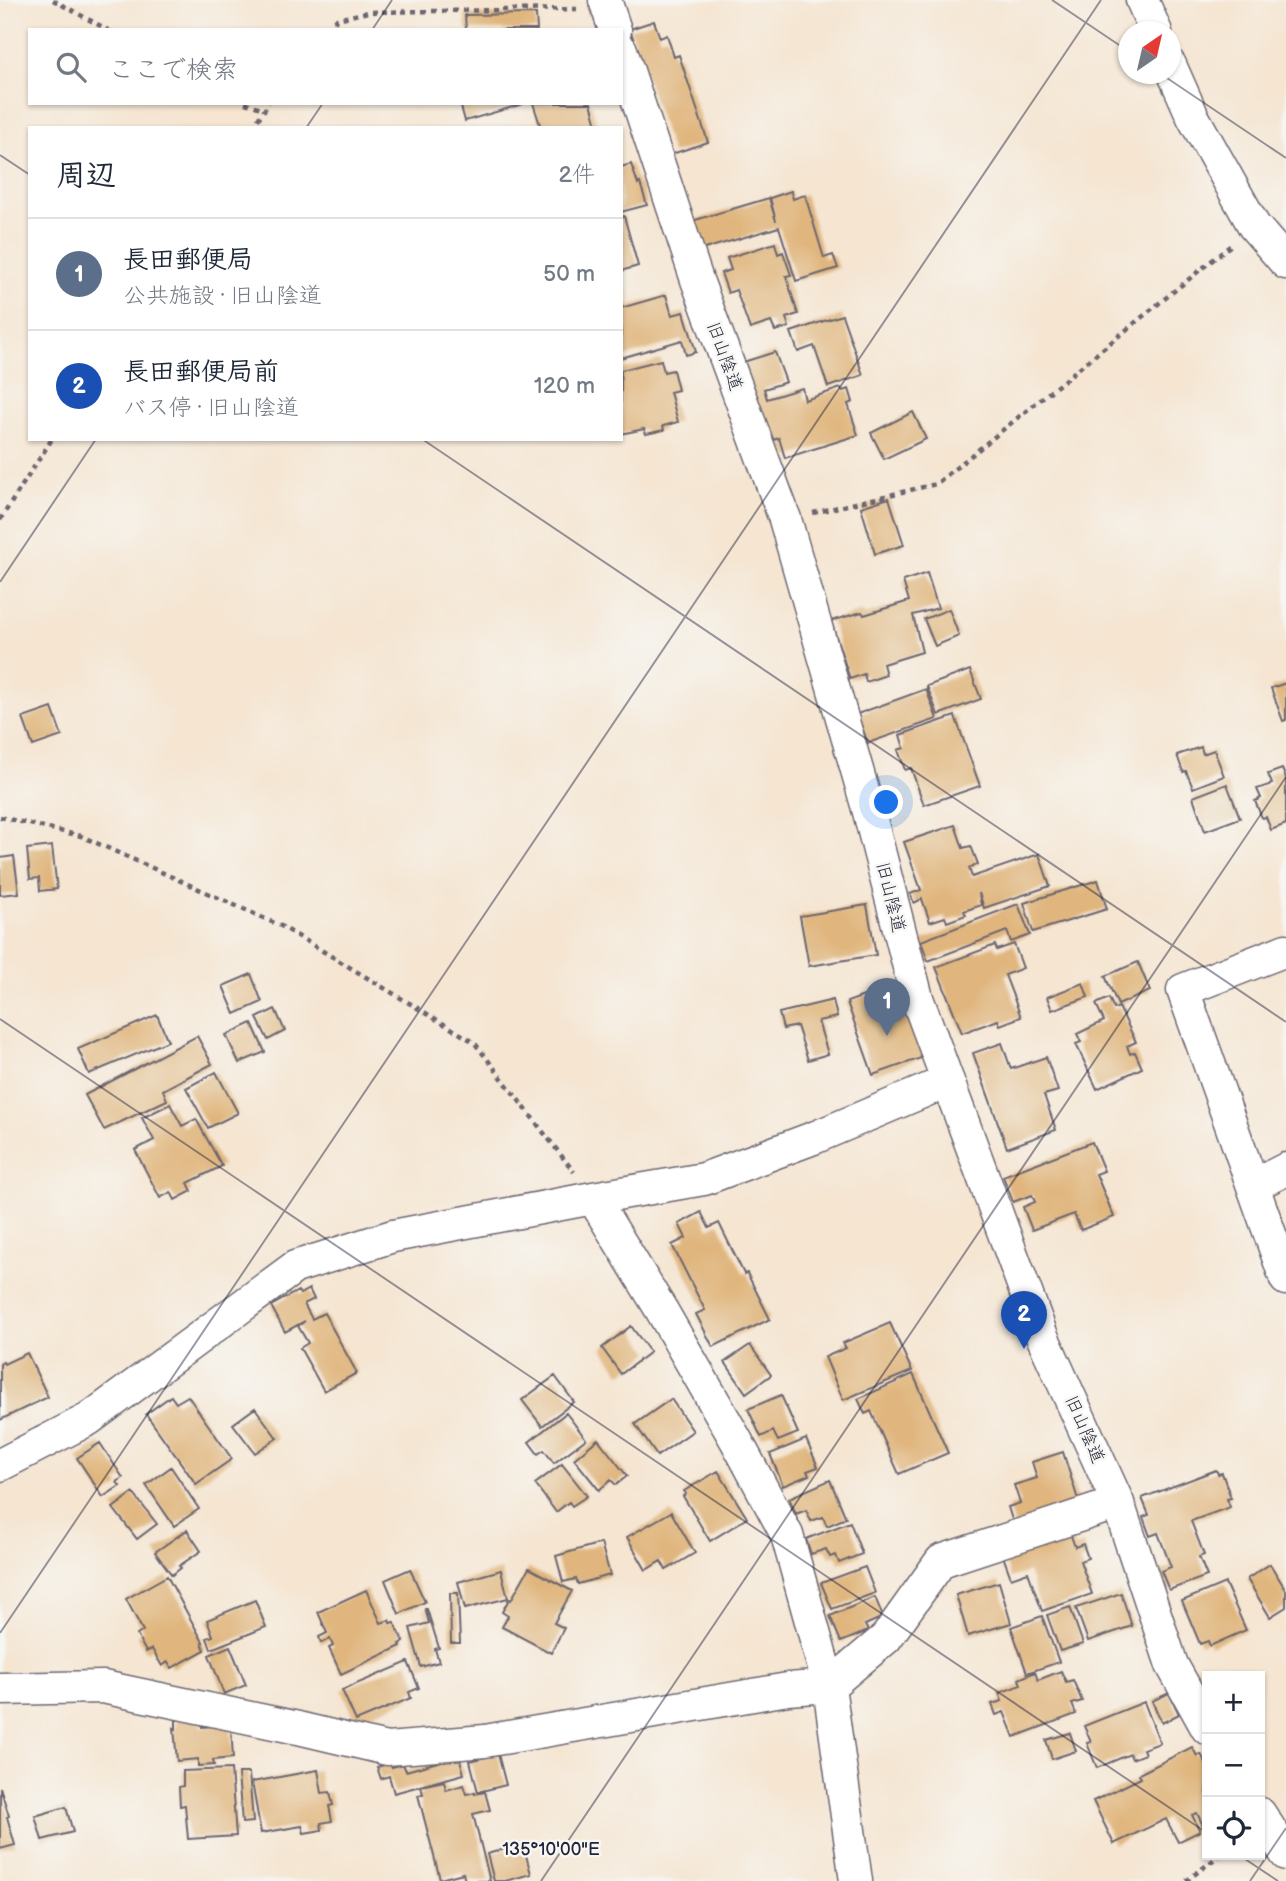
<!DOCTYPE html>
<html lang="ja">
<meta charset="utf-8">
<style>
body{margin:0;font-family:"Balsamiq Sans","Klee One",sans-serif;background:#f2f2f3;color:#1f2937}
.controls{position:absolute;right:21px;bottom:21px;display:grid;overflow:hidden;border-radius:0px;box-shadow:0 2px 5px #0004}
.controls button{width:63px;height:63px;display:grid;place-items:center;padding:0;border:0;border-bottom:2px solid #e0e1e3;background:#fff;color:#1f2937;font:35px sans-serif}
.compass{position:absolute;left:1118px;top:21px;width:63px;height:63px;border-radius:50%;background:#fff;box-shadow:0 2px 5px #0004;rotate:34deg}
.you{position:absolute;left:887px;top:803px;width:24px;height:24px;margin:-18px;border:5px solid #fff;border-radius:50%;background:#1a73e8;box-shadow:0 0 0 10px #1a73e833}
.badge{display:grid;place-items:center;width:46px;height:46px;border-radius:50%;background:#d93025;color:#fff;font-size:23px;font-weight:700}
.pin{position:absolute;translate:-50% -58px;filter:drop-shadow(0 2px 4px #0008)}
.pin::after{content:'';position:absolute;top:37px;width:24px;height:21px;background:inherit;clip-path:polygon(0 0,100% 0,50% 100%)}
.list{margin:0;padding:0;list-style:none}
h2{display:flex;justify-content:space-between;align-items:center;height:91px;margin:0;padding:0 28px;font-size:30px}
h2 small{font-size:23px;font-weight:400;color:#747a83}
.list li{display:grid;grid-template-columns:46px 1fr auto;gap:21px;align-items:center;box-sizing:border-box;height:112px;padding:0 28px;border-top:2px solid #e0e1e3}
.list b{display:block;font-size:26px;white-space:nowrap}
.list p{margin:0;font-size:23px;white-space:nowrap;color:#747a83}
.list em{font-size:23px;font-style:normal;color:#747a83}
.icon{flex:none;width:38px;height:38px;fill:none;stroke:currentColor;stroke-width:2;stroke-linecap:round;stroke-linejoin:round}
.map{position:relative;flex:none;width:1286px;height:1881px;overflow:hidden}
.search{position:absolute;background:#fff;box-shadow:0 2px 5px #0004;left:28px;top:28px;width:595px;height:77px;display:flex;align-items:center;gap:18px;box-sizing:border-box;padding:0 24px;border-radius:0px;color:#747a83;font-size:26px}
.panel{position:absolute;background:#fff;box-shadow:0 2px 5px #0004;left:28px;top:126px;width:595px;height:315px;border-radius:0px}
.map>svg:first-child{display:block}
</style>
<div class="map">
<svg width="1286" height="1881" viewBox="0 0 1286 1881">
<rect width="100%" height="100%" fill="#f6f6f2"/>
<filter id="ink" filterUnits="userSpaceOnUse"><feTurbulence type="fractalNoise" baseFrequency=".0143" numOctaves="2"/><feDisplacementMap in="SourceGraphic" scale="14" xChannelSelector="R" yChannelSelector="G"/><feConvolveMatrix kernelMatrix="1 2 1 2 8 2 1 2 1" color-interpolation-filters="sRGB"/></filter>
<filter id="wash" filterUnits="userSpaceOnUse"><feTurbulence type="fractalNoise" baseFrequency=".00686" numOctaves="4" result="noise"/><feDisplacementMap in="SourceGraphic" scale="28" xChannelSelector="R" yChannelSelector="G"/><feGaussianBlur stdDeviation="1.57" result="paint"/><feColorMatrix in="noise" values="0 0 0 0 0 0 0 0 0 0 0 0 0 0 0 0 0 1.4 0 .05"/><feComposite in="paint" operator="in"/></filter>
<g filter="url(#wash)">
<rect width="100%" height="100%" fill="#f5e5d1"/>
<g id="blocks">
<path fill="#e0b67e" d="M 536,14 L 537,30 L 466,30 L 465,15 Z
M 654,21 L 660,38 L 667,35 L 674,57 L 679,55 L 708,142 L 672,154 L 630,29 Z
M 460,103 L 523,103 L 523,104 L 465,121 Z
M 533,103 L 591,103 L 598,128 L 541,128 Z
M 631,164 L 638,184 L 640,183 L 647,205 L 621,212 L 621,167 Z
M 791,191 L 793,199 L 805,195 L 824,258 L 833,255 L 838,268 L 796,281 L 779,227 L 701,250 L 692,221 L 769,198 L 776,221 L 770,198 Z
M 624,216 L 638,266 L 621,271 L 621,217 Z
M 775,243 L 778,254 L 783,252 L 791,275 L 786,276 L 798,314 L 786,318 L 789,327 L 775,331 L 771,322 L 750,329 L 736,290 L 728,293 L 721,273 L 731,270 L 727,258 Z
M 666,295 L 672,315 L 684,312 L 696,352 L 686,355 L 682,340 L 621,358 L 621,308 Z
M 842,315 L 863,375 L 828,387 L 814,346 L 798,352 L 791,332 Z
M 775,352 L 786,382 L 764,389 L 767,399 L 802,388 L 805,400 L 841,388 L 842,391 L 849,389 L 853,402 L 848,404 L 858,435 L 785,458 L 779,438 L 763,443 L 737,364 Z
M 661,360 L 664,372 L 673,370 L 678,390 L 670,392 L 678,422 L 663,426 L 664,430 L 646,434 L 644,429 L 621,434 L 621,370 Z
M 913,412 L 926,439 L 884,459 L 871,433 Z
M 889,498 L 904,545 L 875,554 L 861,507 Z
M 927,573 L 938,608 L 913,615 L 922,652 L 883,664 L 886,675 L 866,682 L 864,674 L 850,679 L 831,621 L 862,612 L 864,615 L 909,601 L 903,581 Z
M 949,609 L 959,636 L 935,646 L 924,619 Z
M 970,670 L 981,699 L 938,715 L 927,686 Z
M 1286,683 L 1286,720 L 1283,721 L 1271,688 Z
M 926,689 L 937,719 L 868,743 L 857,714 Z
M 52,708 L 62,736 L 33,746 L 23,718 Z
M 955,716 L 980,786 L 924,805 L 911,768 L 905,770 L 898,750 L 904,748 L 900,735 Z
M 1201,747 L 1203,754 L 1214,750 L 1224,776 L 1193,788 L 1186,771 L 1183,772 L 1177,755 Z
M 1282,769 L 1286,778 L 1286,824 L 1271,830 L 1266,817 L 1262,818 L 1255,801 L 1261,798 L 1257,789 L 1272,784 L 1268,774 Z
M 1227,784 L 1240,818 L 1205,831 L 1193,797 Z
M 955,825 L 963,848 L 971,846 L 978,864 L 969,868 L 972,877 L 1039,854 L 1050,886 L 984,908 L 979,893 L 981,905 L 964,911 L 966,915 L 947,922 L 945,917 L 930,922 L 922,899 L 914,903 L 910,894 L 921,890 L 904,842 Z
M 52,846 L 57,889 L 40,891 L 39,878 L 30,879 L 27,849 Z
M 14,856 L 19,893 L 0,895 L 0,858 Z
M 1098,880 L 1107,909 L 1033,932 L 1024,903 Z
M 1018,904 L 1030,935 L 1011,942 L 1007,931 L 928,961 L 921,941 Z
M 867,905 L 876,955 L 809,966 L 800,916 Z
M 1014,944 L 1023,968 L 1005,975 L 1021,1017 L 1000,1025 L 998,1020 L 962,1033 L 936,967 L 995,945 L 997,950 Z
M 1138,962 L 1150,991 L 1118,1005 L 1105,976 Z
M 251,974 L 262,1002 L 235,1014 L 223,986 Z
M 1083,983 L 1088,997 L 1052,1010 L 1047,997 Z
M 897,984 L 924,1057 L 873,1075 L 847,1002 Z
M 1109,998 L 1114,1009 L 1119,1007 L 1136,1042 L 1127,1046 L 1130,1054 L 1135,1052 L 1142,1068 L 1097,1089 L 1076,1044 L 1081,1042 L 1077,1034 L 1104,1021 L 1096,1004 Z
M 833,1000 L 837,1017 L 818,1021 L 828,1054 L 808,1060 L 797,1026 L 783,1029 L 779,1013 Z
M 275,1009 L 285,1031 L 268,1040 L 257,1018 Z
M 157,1015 L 168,1041 L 89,1074 L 78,1049 Z
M 252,1023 L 265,1052 L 239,1063 L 226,1035 Z
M 197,1036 L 212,1064 L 163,1090 L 167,1100 L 104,1130 L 85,1095 Z
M 1002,1043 L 1011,1069 L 1046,1057 L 1058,1091 L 1044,1095 L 1056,1130 L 1007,1148 L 973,1053 Z
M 216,1072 L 238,1113 L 208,1128 L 186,1088 Z
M 170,1104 L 182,1126 L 196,1119 L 222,1166 L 188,1183 L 192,1191 L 175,1200 L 171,1192 L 160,1198 L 135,1150 L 154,1140 L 142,1118 Z
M 1092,1142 L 1104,1171 L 1096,1174 L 1114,1217 L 1081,1230 L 1074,1214 L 1032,1230 L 1023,1207 L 1035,1202 L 1032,1195 L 1013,1202 L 1003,1176 Z
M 701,1212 L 709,1228 L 719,1223 L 744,1274 L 747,1273 L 770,1319 L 713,1347 L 696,1314 L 705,1310 L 672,1245 L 686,1238 L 679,1224 Z
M 309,1289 L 314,1299 L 304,1304 L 312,1319 L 324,1313 L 357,1373 L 324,1391 L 300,1348 L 308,1343 L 298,1326 L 305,1321 L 285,1332 L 271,1306 L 298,1291 L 300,1294 Z
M 890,1323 L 912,1371 L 843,1400 L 825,1357 L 846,1348 L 843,1343 Z
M 631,1326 L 650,1352 L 621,1374 L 602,1348 Z
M 750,1345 L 771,1375 L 746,1393 L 725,1362 Z
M 27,1353 L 48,1397 L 0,1420 L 0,1364 L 3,1362 L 4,1364 Z
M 913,1374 L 948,1453 L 899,1474 L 871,1411 L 865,1414 L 858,1399 Z
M 555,1376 L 574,1402 L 542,1426 L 522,1400 Z
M 781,1395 L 798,1433 L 778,1441 L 773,1431 L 761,1437 L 748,1409 Z
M 171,1396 L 176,1403 L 188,1396 L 232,1459 L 196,1484 L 146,1414 Z
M 671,1399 L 693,1431 L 657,1456 L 635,1424 Z
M 255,1408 L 277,1438 L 255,1453 L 233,1424 Z
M 566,1413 L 586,1439 L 554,1463 L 544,1450 L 538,1454 L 529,1442 Z
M 598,1439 L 627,1476 L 616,1485 L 611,1480 L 599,1490 L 574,1459 Z
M 806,1439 L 818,1467 L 807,1471 L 809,1475 L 783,1486 L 770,1454 Z
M 100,1443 L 123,1478 L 117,1482 L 120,1486 L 103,1497 L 77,1458 Z
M 1063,1452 L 1080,1506 L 1014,1526 L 1008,1507 L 1020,1503 L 1014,1485 L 1037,1478 L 1032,1462 Z
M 562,1464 L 587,1496 L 572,1506 L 569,1502 L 556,1512 L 535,1484 Z
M 171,1467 L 199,1509 L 174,1526 L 146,1485 Z
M 1216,1470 L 1218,1474 L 1222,1473 L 1231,1498 L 1227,1499 L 1230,1507 L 1191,1521 L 1204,1555 L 1199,1557 L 1207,1576 L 1169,1590 L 1161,1571 L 1171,1567 L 1158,1533 L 1150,1536 L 1143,1517 L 1149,1515 L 1142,1498 Z
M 718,1471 L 747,1518 L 710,1541 L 683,1496 L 686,1494 L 684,1491 Z
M 830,1480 L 846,1518 L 827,1526 L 823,1517 L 811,1521 L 806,1510 L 796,1514 L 789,1498 Z
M 133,1493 L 157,1524 L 137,1539 L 113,1508 Z
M 671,1512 L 695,1553 L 666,1570 L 661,1561 L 646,1570 L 627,1537 Z
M 850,1522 L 862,1554 L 839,1563 L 836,1555 L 830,1557 L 826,1549 L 811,1554 L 806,1539 Z
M 187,1530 L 201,1551 L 179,1566 L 181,1568 L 172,1575 L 155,1552 Z
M 1070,1533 L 1075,1547 L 1083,1544 L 1088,1558 L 1080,1561 L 1092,1594 L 1042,1611 L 1028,1572 L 1011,1578 L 1003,1556 Z
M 601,1543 L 610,1575 L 578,1584 L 576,1579 L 563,1582 L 556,1556 Z
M 1270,1564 L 1286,1590 L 1286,1607 L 1270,1617 L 1247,1579 Z
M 865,1567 L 875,1593 L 832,1609 L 821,1583 Z
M 529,1568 L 572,1591 L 554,1623 L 564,1628 L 551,1653 L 502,1627 L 508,1616 L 502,1612 L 509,1599 L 511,1600 Z
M 410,1569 L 425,1602 L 399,1614 L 385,1580 Z
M 501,1570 L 508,1598 L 465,1609 L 458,1582 Z
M 167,1576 L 203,1642 L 202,1643 L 205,1650 L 172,1668 L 168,1662 L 162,1666 L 152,1649 L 146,1652 L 137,1635 L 143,1631 L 126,1599 Z
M 999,1582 L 1011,1623 L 968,1636 L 956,1595 Z
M 1225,1583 L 1246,1630 L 1210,1646 L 1208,1641 L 1200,1644 L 1182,1601 Z
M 366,1590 L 381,1623 L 389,1620 L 390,1623 L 394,1622 L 404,1642 L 400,1644 L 401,1646 L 341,1674 L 329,1648 L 333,1646 L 330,1639 L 321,1643 L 319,1637 L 327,1633 L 318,1612 Z
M 450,1593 L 458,1593 L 460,1643 L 451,1643 Z
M 1121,1593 L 1132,1626 L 1088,1641 L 1076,1608 Z
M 875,1597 L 883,1617 L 865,1625 L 868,1631 L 841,1642 L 830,1616 Z
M 255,1600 L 266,1627 L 211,1649 L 207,1638 L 213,1636 L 207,1620 Z
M 1070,1607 L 1083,1644 L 1060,1651 L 1047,1615 Z
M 425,1609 L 427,1609 L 439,1648 L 435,1649 L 439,1662 L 421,1667 L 410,1628 L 429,1623 Z
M 1042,1616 L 1059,1662 L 1027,1673 L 1011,1627 Z
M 230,1646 L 246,1685 L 224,1694 L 209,1655 Z
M 408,1662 L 419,1688 L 409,1692 L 411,1698 L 356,1721 L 342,1690 Z
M 1061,1671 L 1066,1682 L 1073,1680 L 1082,1701 L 1072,1704 L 1076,1714 L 1014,1737 L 1004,1712 L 996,1715 L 992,1704 L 1002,1701 L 999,1693 L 1021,1685 L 1019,1679 L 1035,1672 L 1038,1680 Z
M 1169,1693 L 1179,1714 L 1162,1723 L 1152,1701 Z
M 1144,1702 L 1160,1743 L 1143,1749 L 1145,1754 L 1132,1759 L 1130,1754 L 1097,1768 L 1087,1743 L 1091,1742 L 1084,1726 Z
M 201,1718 L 202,1727 L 231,1725 L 233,1758 L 213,1760 L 214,1765 L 198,1766 L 198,1759 L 177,1761 L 174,1728 L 176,1729 L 176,1720 Z
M 1070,1733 L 1076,1751 L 1052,1759 L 1046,1740 Z
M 1192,1747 L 1197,1756 L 1201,1754 L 1207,1766 L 1207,1834 L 1197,1813 L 1192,1815 L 1200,1831 L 1178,1842 L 1166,1819 L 1114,1844 L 1093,1801 L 1141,1778 L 1139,1774 Z
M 498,1754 L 506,1785 L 478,1792 L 470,1761 Z
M 459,1756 L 464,1774 L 394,1793 L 389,1776 L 381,1779 L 377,1767 L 391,1763 L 392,1767 L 403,1764 L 406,1771 Z
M 231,1769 L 236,1836 L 188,1839 L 185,1805 L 180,1806 L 179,1787 L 183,1786 L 183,1771 Z
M 318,1770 L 322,1793 L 330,1792 L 333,1805 L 329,1806 L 332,1821 L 321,1823 L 322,1830 L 304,1833 L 302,1826 L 261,1833 L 252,1782 Z
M 238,1773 L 249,1773 L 253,1822 L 242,1823 Z
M 444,1781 L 446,1790 L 464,1785 L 467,1794 L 475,1792 L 475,1794 L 485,1792 L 490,1810 L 473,1814 L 490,1881 L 465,1881 L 463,1873 L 440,1879 L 418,1795 L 423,1794 L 421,1786 Z
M 0,1787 L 9,1816 L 7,1817 L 15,1845 L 0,1849 Z
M 66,1807 L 73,1832 L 42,1840 L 35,1816 Z
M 523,1844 L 531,1874 L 505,1881 L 494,1881 L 487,1854 Z"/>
</g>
</g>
<g filter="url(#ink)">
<use href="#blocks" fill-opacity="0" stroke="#6c6670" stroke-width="2"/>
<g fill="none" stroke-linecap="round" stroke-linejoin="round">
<defs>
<path id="minor" d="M 605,0 L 615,30
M 1142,0 L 1156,32
M 621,50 L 697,280 L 785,519 L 869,812 L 917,998 L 1042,1336 L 1118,1503 L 1172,1665 L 1207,1728
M 1170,65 L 1193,117 L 1254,226 L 1286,263
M 1286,950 L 1183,990 L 1286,1279
M 1253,1186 L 1286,1169
M 593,1198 L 662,1311 L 736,1440 L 787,1535 L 829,1686 L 856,1881
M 0,1465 L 89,1419 L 295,1267 L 393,1236 L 593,1198 L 704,1179 L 816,1137 L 948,1081
M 0,1689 L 103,1687 L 298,1728 L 387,1749 L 485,1741 L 788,1689 L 829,1686 L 886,1638 L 941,1561 L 1118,1503
M 1260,1814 L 1286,1854"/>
</defs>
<use href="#minor" stroke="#6c6670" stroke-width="35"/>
<path stroke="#6c6670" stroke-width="4.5" stroke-dasharray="5 5" stroke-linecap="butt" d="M 53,0 L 108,30
M 328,30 L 337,19 L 368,12 L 577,9
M 245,103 L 265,109
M 252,128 L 269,103
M 813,513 L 936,484 L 1231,245
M 0,520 L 52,439
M 0,817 L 81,836 L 281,926 L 474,1042 L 574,1172
M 1186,1881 L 1220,1855"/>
<use href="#minor" stroke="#fff" stroke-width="32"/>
</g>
</g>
<path fill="none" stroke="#22223b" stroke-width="2" stroke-opacity="0.45" d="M 1052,0 L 1128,51M 372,30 L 392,0M 1161,74 L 1286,158M 306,128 L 323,103M 0,155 L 30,175M 422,439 L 1286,1022M 0,582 L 96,439M 0,1019 L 1207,1833M 0,1633 L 1101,0M 1239,1855 L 1278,1881M 541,1881 L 1286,777M 1250,1881 L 1286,1828"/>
<g text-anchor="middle" stroke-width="5" stroke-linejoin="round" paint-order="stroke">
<g font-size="18" fill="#22223b" stroke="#f6f6f2">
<text transform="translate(725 356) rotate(70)" y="6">旧山陰道</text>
<text transform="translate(891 897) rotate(76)" y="6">旧山陰道</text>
<text transform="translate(1085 1429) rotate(66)" y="6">旧山陰道</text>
</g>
</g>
<g font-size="18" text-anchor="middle" fill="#22223b" stroke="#f6f6f2" stroke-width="5" stroke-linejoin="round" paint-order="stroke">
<text x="551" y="1855">135°10'00"E</text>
</g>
</svg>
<div class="controls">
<button>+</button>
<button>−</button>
<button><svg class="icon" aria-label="locate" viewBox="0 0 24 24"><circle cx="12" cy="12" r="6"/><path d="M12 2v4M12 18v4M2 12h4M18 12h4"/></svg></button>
</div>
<svg class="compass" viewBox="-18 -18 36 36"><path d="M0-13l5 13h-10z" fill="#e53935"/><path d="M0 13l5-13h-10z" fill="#747a83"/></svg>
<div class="you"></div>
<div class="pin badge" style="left:887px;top:1036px;background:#5c6f8a">1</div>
<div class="pin badge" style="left:1024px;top:1349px;background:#1a4fb4">2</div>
<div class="search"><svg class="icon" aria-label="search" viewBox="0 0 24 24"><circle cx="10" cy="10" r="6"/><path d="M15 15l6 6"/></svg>ここで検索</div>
<section class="panel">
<h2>周辺<small>2件</small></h2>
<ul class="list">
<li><span class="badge" style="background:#5c6f8a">1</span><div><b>長田郵便局</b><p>公共施設 · 旧山陰道</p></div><em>50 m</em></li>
<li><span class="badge" style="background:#1a4fb4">2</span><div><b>長田郵便局前</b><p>バス停 · 旧山陰道</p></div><em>120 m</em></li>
</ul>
</section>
</div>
